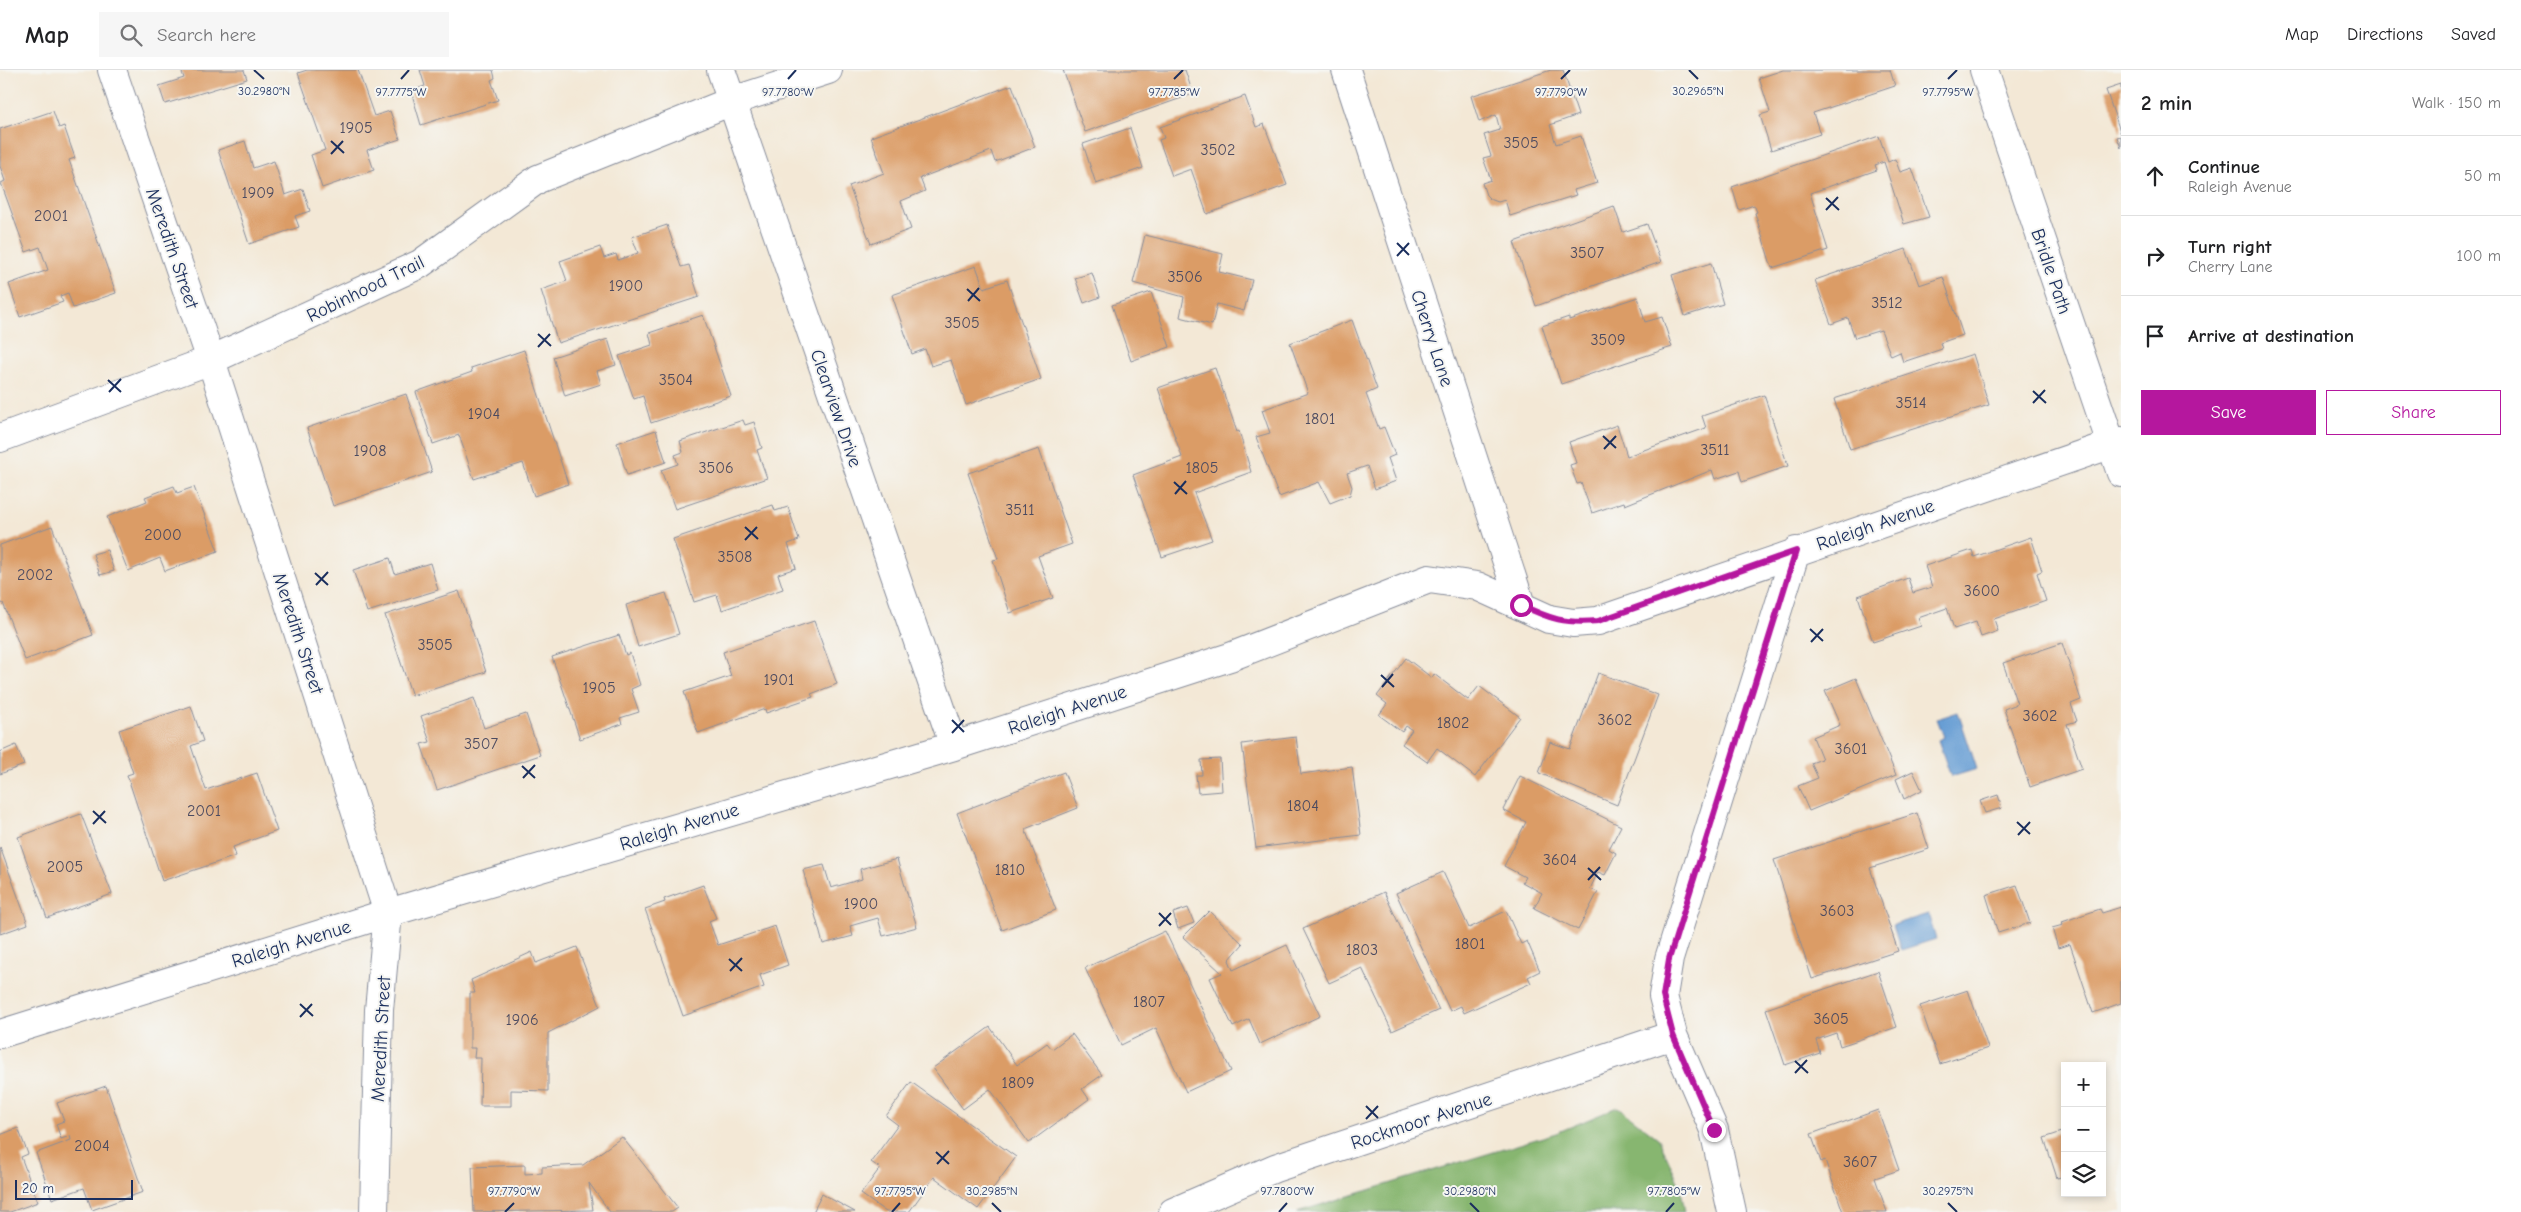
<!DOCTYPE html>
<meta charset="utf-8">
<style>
body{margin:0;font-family:"Comic Neue",sans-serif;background:#f6f6f6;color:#202124}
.controls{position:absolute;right:15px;bottom:15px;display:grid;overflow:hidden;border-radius:0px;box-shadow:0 2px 8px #0003}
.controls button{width:45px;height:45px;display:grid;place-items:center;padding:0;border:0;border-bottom:1px solid #e0e0e0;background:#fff;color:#202124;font:25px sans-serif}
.scale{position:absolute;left:15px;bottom:12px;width:118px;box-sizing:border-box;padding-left:5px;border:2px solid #1b2f5e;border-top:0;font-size:14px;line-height:18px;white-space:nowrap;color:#1b2f5e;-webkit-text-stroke:4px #f6f6f2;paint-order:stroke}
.stop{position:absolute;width:15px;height:15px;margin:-11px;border:4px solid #b5179e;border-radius:50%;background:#fff}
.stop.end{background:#b5179e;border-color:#fff;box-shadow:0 1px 5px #0008}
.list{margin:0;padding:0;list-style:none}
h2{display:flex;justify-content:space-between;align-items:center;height:65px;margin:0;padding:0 20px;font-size:21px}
h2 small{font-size:16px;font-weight:400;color:#757577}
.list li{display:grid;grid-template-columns:32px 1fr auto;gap:15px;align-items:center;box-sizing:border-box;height:80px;padding:0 20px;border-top:1px solid #e0e0e0}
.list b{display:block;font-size:19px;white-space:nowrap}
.list p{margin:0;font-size:16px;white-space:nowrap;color:#757577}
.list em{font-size:16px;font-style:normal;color:#757577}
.actions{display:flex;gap:10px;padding:15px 20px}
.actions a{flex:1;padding:11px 0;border:1px solid #b5179e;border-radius:0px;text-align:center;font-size:18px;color:#b5179e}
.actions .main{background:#b5179e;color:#fff}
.icon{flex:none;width:28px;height:28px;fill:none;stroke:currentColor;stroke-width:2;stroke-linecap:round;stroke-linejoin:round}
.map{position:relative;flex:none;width:2121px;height:1142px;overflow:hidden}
header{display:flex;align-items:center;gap:30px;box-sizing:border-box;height:70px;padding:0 25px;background:#fff;border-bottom:1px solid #e0e0e0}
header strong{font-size:24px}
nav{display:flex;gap:28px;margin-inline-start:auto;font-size:18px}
.search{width:350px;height:45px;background:#f6f6f6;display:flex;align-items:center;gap:12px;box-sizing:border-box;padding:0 18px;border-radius:0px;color:#757577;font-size:19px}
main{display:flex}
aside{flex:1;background:#fff}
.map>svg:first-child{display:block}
</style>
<header>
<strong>Map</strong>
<div class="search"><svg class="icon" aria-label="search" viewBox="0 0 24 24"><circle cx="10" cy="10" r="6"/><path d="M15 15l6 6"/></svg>Search here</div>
<nav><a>Map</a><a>Directions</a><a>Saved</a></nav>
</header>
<main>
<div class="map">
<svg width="2121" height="1142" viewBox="0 0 2121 1142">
<rect width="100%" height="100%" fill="#f6f6f2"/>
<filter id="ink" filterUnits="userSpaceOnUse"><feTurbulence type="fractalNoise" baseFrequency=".02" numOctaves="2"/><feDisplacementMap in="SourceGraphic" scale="10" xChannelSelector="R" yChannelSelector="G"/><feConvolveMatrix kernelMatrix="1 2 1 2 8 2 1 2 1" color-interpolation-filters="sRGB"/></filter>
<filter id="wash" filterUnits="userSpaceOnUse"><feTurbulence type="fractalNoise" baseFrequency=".0096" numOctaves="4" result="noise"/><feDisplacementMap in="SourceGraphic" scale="20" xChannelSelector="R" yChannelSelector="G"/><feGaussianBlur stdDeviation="1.12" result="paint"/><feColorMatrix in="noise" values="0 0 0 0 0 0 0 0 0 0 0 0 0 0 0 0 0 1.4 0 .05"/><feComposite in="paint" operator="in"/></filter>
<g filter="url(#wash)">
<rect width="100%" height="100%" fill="#f3e8d6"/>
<path fill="#87b66f" stroke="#517266" d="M 1618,1037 L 1659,1069 L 1680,1115 L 1685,1142 L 1297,1142 L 1556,1063 Z"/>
<path fill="#679ed4" stroke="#416699" d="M 1958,642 L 1977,699 L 1951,707 L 1938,670 L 1944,667 L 1937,649 Z
M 1928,844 L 1936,869 L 1901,880 L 1893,855 Z"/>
<g id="blocks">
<path fill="#db9c66" d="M 181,0 L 244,0 L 247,9 L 165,34 L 159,16 L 184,8 Z
M 307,0 L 358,0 L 374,46 L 390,41 L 400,69 L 367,80 L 374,100 L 322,118 L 311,85 L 325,80 L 298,3 Z
M 420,0 L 493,0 L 495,8 L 491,10 L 498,30 L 421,55 L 411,21 L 425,16 Z
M 1063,0 L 1185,0 L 1193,24 L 1085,62 Z
M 1551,0 L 1563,0 L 1578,45 L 1550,55 L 1556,74 L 1581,66 L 1597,113 L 1574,120 L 1576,125 L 1510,146 L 1505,130 L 1498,132 L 1490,129 L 1486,125 L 1482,113 L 1491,110 L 1483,88 L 1491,86 L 1484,65 L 1500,60 L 1496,45 L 1479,52 L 1471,26 Z
M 1783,0 L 1890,0 L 1895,16 L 1813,43 L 1820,64 L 1771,80 L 1760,45 L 1770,42 L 1759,8 Z
M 1012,15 L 1035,77 L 995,92 L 991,81 L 920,108 L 925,121 L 901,131 L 911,159 L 871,174 L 849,116 L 884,103 L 871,67 Z
M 2121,15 L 2121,64 L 2106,20 Z
M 1245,26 L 1256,57 L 1264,54 L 1287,115 L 1207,144 L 1191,99 L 1172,106 L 1159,70 L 1164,68 L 1160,57 Z
M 53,41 L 59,58 L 64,56 L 75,88 L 69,90 L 116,223 L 73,238 L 68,223 L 60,226 L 63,232 L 20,247 L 9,214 L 48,200 L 40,177 L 26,182 L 1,113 L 5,111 L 0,96 L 0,59 Z
M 1130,58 L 1143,98 L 1096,114 L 1083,74 Z
M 1879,66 L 1888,92 L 1895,89 L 1900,102 L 1912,98 L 1929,147 L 1904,154 L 1884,92 L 1875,95 L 1877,100 L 1810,123 L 1828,180 L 1772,198 L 1755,143 L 1757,142 L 1754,135 L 1739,140 L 1732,117 Z
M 2121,66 L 2121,78 L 2117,67 Z
M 245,71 L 253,98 L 274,91 L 285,125 L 303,119 L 310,141 L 295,146 L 299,157 L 249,174 L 218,80 Z
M 1614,136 L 1623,162 L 1647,154 L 1661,192 L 1536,236 L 1514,172 Z
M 667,155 L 681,197 L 689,195 L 699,227 L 558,273 L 541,220 L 567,211 L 560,191 L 600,177 L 604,188 L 616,184 L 618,190 L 638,183 L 632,167 Z
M 1145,165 L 1223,184 L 1219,202 L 1252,210 L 1244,241 L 1217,234 L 1212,255 L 1180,247 L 1184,227 L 1133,213 Z
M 1906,179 L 1919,215 L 1943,207 L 1963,265 L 1940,273 L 1942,279 L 1903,292 L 1900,282 L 1891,286 L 1881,260 L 1855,268 L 1848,248 L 1831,254 L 1815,210 Z
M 1711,193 L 1723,234 L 1685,246 L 1672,205 Z
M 976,196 L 984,218 L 1007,210 L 1041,309 L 966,335 L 951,290 L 931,296 L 925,279 L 912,284 L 892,225 Z
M 1092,203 L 1100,227 L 1084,233 L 1075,208 Z
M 1151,222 L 1170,277 L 1131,291 L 1112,235 Z
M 1638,227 L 1645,252 L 1662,247 L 1672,277 L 1561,314 L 1542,256 L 1569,247 L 1569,250 Z
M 703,245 L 731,326 L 651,353 L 643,326 L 634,329 L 619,286 L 652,275 L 649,263 Z
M 1352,250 L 1377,319 L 1366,324 L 1379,359 L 1384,357 L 1395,385 L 1388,388 L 1396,411 L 1375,419 L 1367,396 L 1347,403 L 1352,417 L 1350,425 L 1330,433 L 1319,412 L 1279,427 L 1256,367 L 1270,363 L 1262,340 L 1308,323 L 1290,273 Z
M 608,269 L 616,295 L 597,301 L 601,314 L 565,326 L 553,287 Z
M 524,280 L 568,414 L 534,426 L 523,393 L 474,409 L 459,365 L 433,374 L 416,322 L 472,302 L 471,298 Z
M 1973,284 L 1989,335 L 1850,379 L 1834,329 Z
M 1215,298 L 1237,362 L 1239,361 L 1251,402 L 1194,423 L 1212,470 L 1162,487 L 1133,405 L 1182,387 L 1158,318 Z
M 406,324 L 432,402 L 333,436 L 307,358 Z
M 1764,325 L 1788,396 L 1742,412 L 1739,401 L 1715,409 L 1712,400 L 1625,435 L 1624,432 L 1592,443 L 1581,413 L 1577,414 L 1570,395 L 1576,393 L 1569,372 L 1617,355 L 1627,386 L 1706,358 L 1702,346 Z
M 743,350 L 745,355 L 754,352 L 762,378 L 757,380 L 767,408 L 675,439 L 661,400 L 678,394 L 675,385 L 683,382 L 680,371 Z
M 656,360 L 666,392 L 627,405 L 617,373 Z
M 1039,379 L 1072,474 L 1038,486 L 1053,528 L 1010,543 L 993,490 L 998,489 L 968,403 Z
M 174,416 L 177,423 L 194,417 L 218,481 L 165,501 L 160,488 L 128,501 L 107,447 L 147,431 L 145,427 Z
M 773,435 L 775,441 L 788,437 L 799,470 L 788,474 L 796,498 L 778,504 L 783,519 L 722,540 L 717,525 L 694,532 L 673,469 Z
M 52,456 L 93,565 L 25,590 L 3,533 L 0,534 L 0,475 Z
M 2031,467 L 2042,501 L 2037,503 L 2046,531 L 1994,549 L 1998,561 L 1981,567 L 1976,552 L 1954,559 L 1947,538 L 1918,548 L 1921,556 L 1873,572 L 1858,526 L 1908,508 L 1913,523 L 1932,517 L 1925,496 L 1972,480 L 1974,487 Z
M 107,480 L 114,501 L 100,505 L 93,484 Z
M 390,488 L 395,504 L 430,493 L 438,520 L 367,542 L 353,500 Z
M 459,521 L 486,602 L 412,626 L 385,545 Z
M 666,523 L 679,564 L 638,577 L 626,535 Z
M 814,551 L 837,614 L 811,624 L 813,627 L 766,643 L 765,639 L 698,663 L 684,622 L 731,606 L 723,582 Z
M 619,565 L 626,585 L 630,583 L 640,615 L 631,619 L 639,642 L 620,648 L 622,654 L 580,669 L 552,587 Z
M 2062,573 L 2081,630 L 2071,634 L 2077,651 L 2067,654 L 2082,699 L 2030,717 L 2004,639 L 2017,634 L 2003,593 Z
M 1406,588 L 1432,608 L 1434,604 L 1468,630 L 1479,616 L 1520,647 L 1475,707 L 1437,678 L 1427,692 L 1402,674 L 1412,660 L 1406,656 L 1402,662 L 1379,645 L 1387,634 L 1377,626 Z
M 1598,603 L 1658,625 L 1617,735 L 1539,703 L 1550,672 L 1570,679 Z
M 1856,608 L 1896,705 L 1809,741 L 1798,716 L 1818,708 L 1811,693 L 1822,689 L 1813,667 L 1840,655 L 1825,621 Z
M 474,628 L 484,658 L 526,644 L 540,685 L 437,720 L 421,674 L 430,672 L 421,646 Z
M 191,636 L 203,671 L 191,676 L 206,720 L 257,703 L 277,761 L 233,777 L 236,786 L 162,811 L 127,705 L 133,703 L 119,660 Z
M 1296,667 L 1301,704 L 1352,697 L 1361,765 L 1256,778 L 1242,674 Z
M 16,675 L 24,695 L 0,704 L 0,682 Z
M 1220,689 L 1222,721 L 1198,723 L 1196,705 L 1202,705 L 1201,690 Z
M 1913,701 L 1922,720 L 1904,729 L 1896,709 Z
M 1064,702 L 1078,738 L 1025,759 L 1056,840 L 1002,860 L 957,743 Z
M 1520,706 L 1621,756 L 1609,779 L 1616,783 L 1605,805 L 1598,802 L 1590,819 L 1598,822 L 1578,860 L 1534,838 L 1542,823 L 1522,812 L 1525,807 L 1504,796 L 1526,752 L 1503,740 Z
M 1998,725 L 2002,738 L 1985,743 L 1980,731 Z
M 1917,743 L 1929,779 L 1870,798 L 1898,881 L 1812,909 L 1774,790 Z
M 81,744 L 112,824 L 47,848 L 18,767 Z
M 0,777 L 28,854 L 0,864 Z
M 897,789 L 917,857 L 883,866 L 878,848 L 850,856 L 853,866 L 823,874 L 803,800 L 824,795 L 831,818 L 862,809 L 860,799 Z
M 1443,802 L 1469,858 L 1506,841 L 1521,874 L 1527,871 L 1540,901 L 1528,907 L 1531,913 L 1464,943 L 1461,936 L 1450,941 L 1396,823 Z
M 703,815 L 716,848 L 709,851 L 718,875 L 775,856 L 788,895 L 760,905 L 764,917 L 683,946 L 645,839 L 665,832 L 664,829 Z
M 2017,815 L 2030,853 L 1998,863 L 1986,825 Z
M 1384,822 L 1439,940 L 1392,961 L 1362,898 L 1329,913 L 1303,859 Z
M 2121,837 L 2121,933 L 2093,943 L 2070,874 L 2058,878 L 2052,858 L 2063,855 L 2062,852 L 2100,839 L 2102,843 Z
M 1188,838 L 1194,853 L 1178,859 L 1173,843 Z
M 1209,841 L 1243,874 L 1229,890 L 1233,900 L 1287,875 L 1320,946 L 1260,974 L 1249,949 L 1233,957 L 1210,908 L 1222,903 L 1183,867 Z
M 1165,861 L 1231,1001 L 1186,1022 L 1156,958 L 1121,975 L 1085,898 Z
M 577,877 L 600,936 L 548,963 L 548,1021 L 511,1020 L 511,1036 L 480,1036 L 481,988 L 474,988 L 475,978 L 470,978 L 470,923 L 475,923 L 471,910 L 532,882 L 536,893 Z
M 1878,901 L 1897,957 L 1840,976 L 1836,963 L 1816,970 L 1820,983 L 1785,995 L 1766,939 Z
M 1968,920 L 1988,978 L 1940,994 L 1920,936 Z
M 990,957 L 1017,995 L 1047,973 L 1052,979 L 1072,964 L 1102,1005 L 1082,1019 L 1089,1029 L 1029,1073 L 990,1019 L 963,1039 L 933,998 Z
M 911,1012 L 1016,1087 L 978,1139 L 934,1107 L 909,1142 L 886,1142 L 861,1124 L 880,1098 L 871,1092 L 898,1055 L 886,1046 Z
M 106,1016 L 143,1122 L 92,1140 L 84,1118 L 52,1129 L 36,1083 L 71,1070 L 70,1066 L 61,1069 L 56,1054 L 64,1051 L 57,1033 Z
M 1878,1040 L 1899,1100 L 1875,1108 L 1887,1142 L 1843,1142 L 1825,1090 L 1821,1092 L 1811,1064 Z
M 18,1058 L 28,1084 L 21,1087 L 38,1132 L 10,1142 L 0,1142 L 0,1065 Z
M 2065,1061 L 2065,1106 L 2057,1108 L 2044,1068 Z
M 622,1067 L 678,1138 L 672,1142 L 610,1142 L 589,1113 L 593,1140 L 474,1142 L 472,1097 L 525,1095 L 525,1104 L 542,1103 L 542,1097 L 583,1095 Z
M 822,1124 L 855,1142 L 813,1142 Z"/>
</g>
</g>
<g filter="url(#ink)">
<use href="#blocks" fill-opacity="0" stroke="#878c9a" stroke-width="1"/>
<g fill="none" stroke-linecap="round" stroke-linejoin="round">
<defs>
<path id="minor" d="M 112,0 L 211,290 L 388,843 L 379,940 L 374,1142
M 721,0 L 954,676
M 1346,0 L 1521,535
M 1984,0 L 2121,403
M 0,368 L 211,290 L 420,194 L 538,109 L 732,31 L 828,0
M 0,964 L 388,843 L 954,676 L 1230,587 L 1429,509 L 1477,516 L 1549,549 L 1573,553 L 1598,551 L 2121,371
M 1173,1142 L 1275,1098 L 1673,965
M 1732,1142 L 1714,1060 L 1673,965 L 1663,926 L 1669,889 L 1796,481"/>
</defs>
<use href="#minor" stroke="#878c9a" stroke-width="30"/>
<use href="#minor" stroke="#fff" stroke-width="28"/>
</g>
</g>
<g fill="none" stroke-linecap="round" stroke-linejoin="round" filter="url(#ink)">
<path stroke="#b5179e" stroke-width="6" d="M 1521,535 C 1550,549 1565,554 1598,551 L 1796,481 L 1669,889 L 1663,926 L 1673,965 L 1714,1060"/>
</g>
<path fill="none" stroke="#1b2f5e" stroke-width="2" d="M 254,0 L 264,9M 1689,0 L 1698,9M 401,9 L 409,0M 788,9 L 796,0M 1174,9 L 1183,0M 1561,9 L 1570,0M 1948,9 L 1957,0M 331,71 L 344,83M 331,84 L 343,71M 1826,128 L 1839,140M 1826,140 L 1838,127M 1397,173 L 1409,185M 1397,186 L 1409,173M 967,219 L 980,231M 968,231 L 979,218M 538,264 L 551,276M 538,277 L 550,264M 108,310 L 121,322M 2033,321 L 2046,333M 109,322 L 121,309M 2033,333 L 2045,320M 1603,366 L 1616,378M 1604,379 L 1616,366M 1174,412 L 1187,424M 1175,424 L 1186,411M 745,457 L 758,469M 745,470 L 757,457M 315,503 L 328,515M 316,515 L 328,502M 1810,559 L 1823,571M 1811,572 L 1823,559M 1381,605 L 1394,617M 1382,617 L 1393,604M 952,650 L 964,662M 952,663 L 964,650M 522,696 L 535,708M 523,708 L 535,695M 93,741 L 106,753M 2017,752 L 2030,764M 93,754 L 105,741M 2018,765 L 2030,752M 1588,798 L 1601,810M 1588,810 L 1600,797M 1159,843 L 1171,855M 1159,856 L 1171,843M 729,889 L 742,901M 730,901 L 742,888M 300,934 L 313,946M 300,947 L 312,934M 1795,991 L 1808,1003M 1795,1003 L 1807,990M 1366,1036 L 1378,1048M 1366,1049 L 1378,1036M 936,1082 L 949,1094M 937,1094 L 949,1081M 992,1133 L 1001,1142M 1470,1133 L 1479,1142M 1948,1133 L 1957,1142M 505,1142 L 514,1133M 892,1142 L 900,1133M 1279,1142 L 1287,1133M 1666,1142 L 1674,1133"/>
<g text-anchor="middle" stroke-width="4" stroke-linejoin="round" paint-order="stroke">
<g font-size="16" fill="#4b4a60">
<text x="356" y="63">1905</text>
<text x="1521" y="78">3505</text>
<text x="1218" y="85">3502</text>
<text x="258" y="128">1909</text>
<text x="51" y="151">2001</text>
<text x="1587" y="188">3507</text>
<text x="1185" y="212">3506</text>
<text x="626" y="221">1900</text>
<text x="1887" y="238">3512</text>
<text x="962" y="258">3505</text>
<text x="1608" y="275">3509</text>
<text x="676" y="315">3504</text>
<text x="1911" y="338">3514</text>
<text x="484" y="349">1904</text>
<text x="1320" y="354">1801</text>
<text x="1715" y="385">3511</text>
<text x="370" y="386">1908</text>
<text x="716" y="403">3506</text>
<text x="1202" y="403">1805</text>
<text x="1020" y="445">3511</text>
<text x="163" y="470">2000</text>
<text x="735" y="492">3508</text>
<text x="35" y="510">2002</text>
<text x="1982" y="526">3600</text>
<text x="435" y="580">3505</text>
<text x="779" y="615">1901</text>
<text x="599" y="623">1905</text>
<text x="2040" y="651">3602</text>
<text x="1615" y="655">3602</text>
<text x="1453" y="658">1802</text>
<text x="481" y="679">3507</text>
<text x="1851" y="684">3601</text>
<text x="1303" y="741">1804</text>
<text x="204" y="746">2001</text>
<text x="1560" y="795">3604</text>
<text x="65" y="802">2005</text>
<text x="1010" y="805">1810</text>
<text x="861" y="839">1900</text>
<text x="1837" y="846">3603</text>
<text x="1470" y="879">1801</text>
<text x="1362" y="885">1803</text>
<text x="1149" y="937">1807</text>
<text x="1831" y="954">3605</text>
<text x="522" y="955">1906</text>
<text x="1018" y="1018">1809</text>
<text x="92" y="1081">2004</text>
<text x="1860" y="1097">3607</text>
</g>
<g font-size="19" fill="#1b2f5e" stroke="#f6f6f2">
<text transform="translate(173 178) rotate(71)" y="7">Meredith Street</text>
<text transform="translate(2052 201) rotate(71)" y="7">Bridle Path</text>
<text transform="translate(365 218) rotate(-26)" y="7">Robinhood Trail</text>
<text transform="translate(1433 268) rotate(72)" y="7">Cherry Lane</text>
<text transform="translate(837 338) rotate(71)" y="7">Clearview Drive</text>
<text transform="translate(1875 454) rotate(-19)" y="7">Raleigh Avenue</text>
<text transform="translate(299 563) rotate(72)" y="7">Meredith Street</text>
<text transform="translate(1067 639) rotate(-18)" y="7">Raleigh Avenue</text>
<text transform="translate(679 756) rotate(-17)" y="7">Raleigh Avenue</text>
<text transform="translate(291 873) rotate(-17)" y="7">Raleigh Avenue</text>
<text transform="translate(380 969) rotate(-87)" y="7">Meredith Street</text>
<text transform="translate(1421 1050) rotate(-18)" y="7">Rockmoor Avenue</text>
</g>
</g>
<g font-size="12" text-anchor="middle" fill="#1b2f5e" stroke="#f6f6f2" stroke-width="4" stroke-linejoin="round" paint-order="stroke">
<text x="264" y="25">30.2980°N</text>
<text x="1698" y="25">30.2965°N</text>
<text x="401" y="26">97.7775°W</text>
<text x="788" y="26">97.7780°W</text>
<text x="1174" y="26">97.7785°W</text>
<text x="1561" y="26">97.7790°W</text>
<text x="1948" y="26">97.7795°W</text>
<text x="514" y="1125">97.7790°W</text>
<text x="900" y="1125">97.7795°W</text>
<text x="1287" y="1125">97.7800°W</text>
<text x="1674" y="1125">97.7805°W</text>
<text x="992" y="1125">30.2985°N</text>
<text x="1470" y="1125">30.2980°N</text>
<text x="1948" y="1125">30.2975°N</text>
</g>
</svg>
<div class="controls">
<button>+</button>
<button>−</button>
<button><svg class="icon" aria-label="layers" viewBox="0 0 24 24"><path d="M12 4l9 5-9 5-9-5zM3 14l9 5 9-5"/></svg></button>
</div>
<div class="scale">20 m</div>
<div class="stop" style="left:1521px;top:535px"></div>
<div class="stop end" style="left:1714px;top:1060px"></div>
</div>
<aside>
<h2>2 min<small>Walk · 150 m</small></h2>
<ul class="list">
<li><svg class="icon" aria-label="ahead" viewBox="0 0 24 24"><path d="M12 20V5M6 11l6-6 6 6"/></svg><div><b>Continue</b><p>Raleigh Avenue</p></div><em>50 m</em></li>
<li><svg class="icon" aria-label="right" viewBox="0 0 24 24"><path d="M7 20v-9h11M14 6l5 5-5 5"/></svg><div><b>Turn right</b><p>Cherry Lane</p></div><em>100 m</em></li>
<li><svg class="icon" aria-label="arrive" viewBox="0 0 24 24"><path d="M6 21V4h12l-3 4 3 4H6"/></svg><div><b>Arrive at destination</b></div></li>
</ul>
<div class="actions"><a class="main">Save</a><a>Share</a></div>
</aside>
</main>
